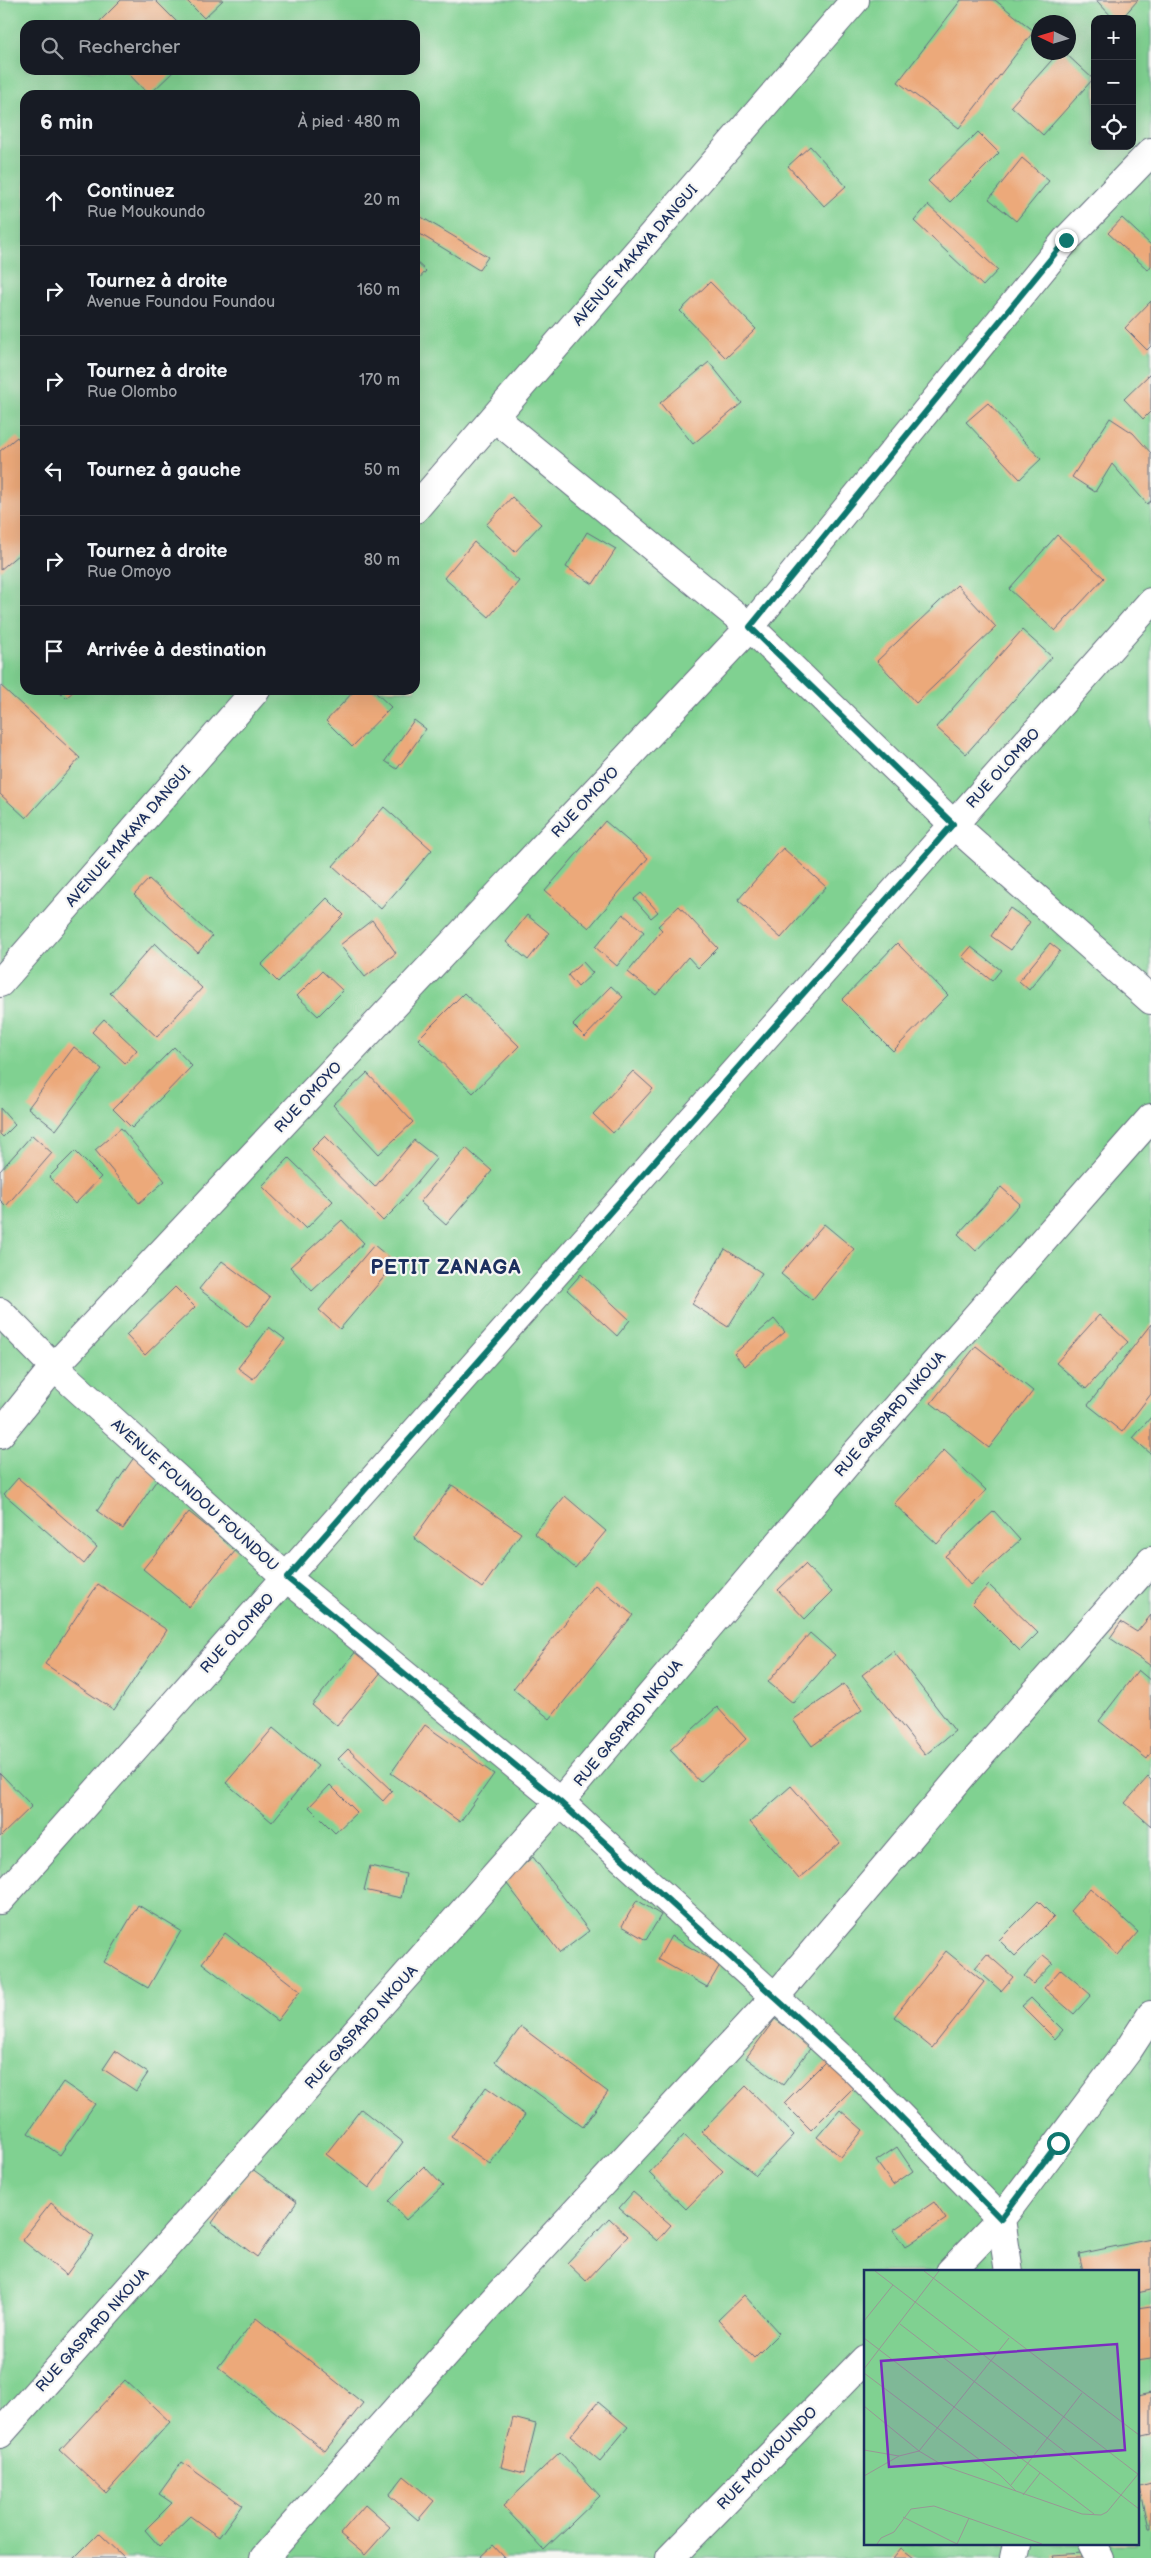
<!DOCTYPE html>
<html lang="fr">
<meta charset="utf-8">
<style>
body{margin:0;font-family:"Balsamiq Sans",sans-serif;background:#242831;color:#f1f3f6}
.controls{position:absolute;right:15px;top:15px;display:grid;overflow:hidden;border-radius:10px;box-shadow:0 5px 20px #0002}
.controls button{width:45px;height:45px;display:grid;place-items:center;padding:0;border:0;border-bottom:1px solid #363941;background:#171b24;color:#f1f3f6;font:25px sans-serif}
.compass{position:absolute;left:1031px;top:15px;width:45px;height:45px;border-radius:50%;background:#171b24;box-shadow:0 5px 20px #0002;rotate:274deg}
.stop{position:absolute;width:15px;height:15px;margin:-11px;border:4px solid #0f766e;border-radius:50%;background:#fff}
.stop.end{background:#0f766e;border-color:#fff;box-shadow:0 1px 5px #0008}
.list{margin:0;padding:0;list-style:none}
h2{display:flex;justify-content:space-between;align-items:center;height:65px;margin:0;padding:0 20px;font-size:21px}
h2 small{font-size:16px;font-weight:400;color:#9ea1a6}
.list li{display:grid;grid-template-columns:32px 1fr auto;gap:15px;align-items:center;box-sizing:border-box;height:90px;padding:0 20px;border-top:1px solid #363941}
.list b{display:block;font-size:19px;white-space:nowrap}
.list p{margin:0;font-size:16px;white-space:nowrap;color:#9ea1a6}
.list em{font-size:16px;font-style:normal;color:#9ea1a6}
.icon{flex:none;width:28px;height:28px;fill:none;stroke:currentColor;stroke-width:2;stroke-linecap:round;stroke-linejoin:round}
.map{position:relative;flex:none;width:1151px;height:2558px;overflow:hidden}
.search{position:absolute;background:#171b24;box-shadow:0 5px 20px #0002;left:20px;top:20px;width:400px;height:55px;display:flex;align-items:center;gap:12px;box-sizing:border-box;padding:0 18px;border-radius:15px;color:#9ea1a6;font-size:19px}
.panel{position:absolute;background:#171b24;box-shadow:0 5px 20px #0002;left:20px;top:90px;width:400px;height:605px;border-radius:15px}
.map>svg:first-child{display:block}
</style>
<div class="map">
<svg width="1151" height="2558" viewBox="0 0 1151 2558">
<rect width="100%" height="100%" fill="#f6f6f2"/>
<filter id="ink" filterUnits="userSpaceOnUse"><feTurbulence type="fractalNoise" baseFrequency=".02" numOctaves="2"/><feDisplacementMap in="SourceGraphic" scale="10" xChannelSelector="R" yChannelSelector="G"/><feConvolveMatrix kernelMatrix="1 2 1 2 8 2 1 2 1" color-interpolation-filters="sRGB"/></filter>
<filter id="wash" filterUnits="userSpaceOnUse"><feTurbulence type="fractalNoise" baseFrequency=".0096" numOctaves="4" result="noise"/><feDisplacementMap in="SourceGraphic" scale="20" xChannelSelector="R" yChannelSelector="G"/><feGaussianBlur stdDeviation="1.12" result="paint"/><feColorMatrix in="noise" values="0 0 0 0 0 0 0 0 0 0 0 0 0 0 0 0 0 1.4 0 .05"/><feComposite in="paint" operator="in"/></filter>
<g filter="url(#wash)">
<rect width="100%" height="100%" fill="#ebddba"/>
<path fill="#80d191" stroke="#4e8078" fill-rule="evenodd" d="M 0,0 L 1151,0 L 1151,2558 L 0,2558 ZM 1095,19 L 1132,19 L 1132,146 L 1095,146 ZM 1038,22 L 1068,22 L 1068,52 L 1038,52 ZM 25,25 L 415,25 L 415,70 L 25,70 ZM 25,95 L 415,95 L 415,690 L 25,690 ZM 865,2272 L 1137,2272 L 1137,2544 L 865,2544 Z"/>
<g id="blocks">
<path fill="#eca97a" d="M 121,0 L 155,0 L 180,25 L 96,25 Z
M 186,0 L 223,0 L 204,18 Z
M 961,0 L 995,0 L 1034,31 L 959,128 L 898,82 Z
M 1096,0 L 1138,0 L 1121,19 L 1114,19 Z
M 1059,52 L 1064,52 L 1093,79 L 1043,135 L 1011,106 Z
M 125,70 L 175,70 L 149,95 Z
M 978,132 L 999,153 L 950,202 L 928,181 Z
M 810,146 L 846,186 L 824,206 L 788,166 Z
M 1022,158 L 1049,181 L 1016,221 L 989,199 Z
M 928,205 L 998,270 L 983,286 L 914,221 Z
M 418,215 L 488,257 L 479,270 L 415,231 L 415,220 Z
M 1122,218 L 1151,245 L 1151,266 L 1148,270 L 1108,233 Z
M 415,261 L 426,271 L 415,283 Z
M 710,282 L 756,329 L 726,358 L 680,311 Z
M 1151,301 L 1151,346 L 1147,350 L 1125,328 Z
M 709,362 L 742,403 L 693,444 L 660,403 Z
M 1151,373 L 1151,411 L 1143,419 L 1124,399 Z
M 988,403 L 1041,459 L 1020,479 L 966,422 Z
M 1110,418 L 1133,433 L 1151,453 L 1151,501 L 1147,504 L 1112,464 L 1095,492 L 1072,477 Z
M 17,437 L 25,447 L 25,549 L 0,570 L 0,451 Z
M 512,497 L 541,524 L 515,552 L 486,525 Z
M 587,532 L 616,549 L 593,584 L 566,567 Z
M 1057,535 L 1104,578 L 1055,631 L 1009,589 Z
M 474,542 L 519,581 L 489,617 L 444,578 Z
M 957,585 L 996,627 L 916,703 L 877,661 Z
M 1022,630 L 1052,657 L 966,754 L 936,727 Z
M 0,685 L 80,758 L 26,818 L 0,794 Z
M 58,690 L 75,690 L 66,698 Z
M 355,690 L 373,690 L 391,707 L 352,747 L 326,721 Z
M 414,720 L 426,729 L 397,769 L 385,761 Z
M 384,807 L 432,850 L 381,909 L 333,866 Z
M 605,821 L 648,858 L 589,928 L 545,891 Z
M 783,848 L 826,887 L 781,938 L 738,900 Z
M 149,879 L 212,936 L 198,953 L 134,895 Z
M 641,893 L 658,912 L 651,918 L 634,899 Z
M 327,898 L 344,915 L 278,982 L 261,965 Z
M 679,906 L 718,948 L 698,968 L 688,957 L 656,995 L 628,972 L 662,930 L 658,926 Z
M 1010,908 L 1030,922 L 1011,950 L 991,936 Z
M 623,914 L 644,932 L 617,966 L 595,947 Z
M 527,915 L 549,933 L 528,960 L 506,942 Z
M 372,920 L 396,953 L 365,977 L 340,945 Z
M 155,943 L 202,988 L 157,1037 L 110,993 Z
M 897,943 L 948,995 L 893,1051 L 842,1000 Z
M 1050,943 L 1060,951 L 1029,990 L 1019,981 Z
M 971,947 L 1001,970 L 992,981 L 962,957 Z
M 583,962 L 593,973 L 578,987 L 568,975 Z
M 322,971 L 343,991 L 318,1016 L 297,996 Z
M 611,986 L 623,997 L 585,1037 L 573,1025 Z
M 464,993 L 519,1046 L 473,1093 L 418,1039 Z
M 104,1019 L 137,1050 L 125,1063 L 92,1032 Z
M 74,1047 L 102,1069 L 56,1130 L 28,1108 Z
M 174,1047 L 192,1066 L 132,1128 L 113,1109 Z
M 633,1071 L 653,1089 L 613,1133 L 593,1114 Z
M 367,1073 L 413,1122 L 379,1154 L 333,1105 Z
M 0,1108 L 15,1125 L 3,1137 L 0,1134 Z
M 121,1128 L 165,1181 L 139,1203 L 95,1150 Z
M 32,1135 L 52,1153 L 6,1206 L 0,1200 L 0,1171 Z
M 325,1136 L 375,1187 L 414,1140 L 437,1158 L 396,1208 L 383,1221 L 312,1149 Z
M 466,1148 L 492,1171 L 446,1225 L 420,1202 Z
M 75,1151 L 101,1177 L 75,1204 L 49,1177 Z
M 289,1158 L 333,1201 L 306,1229 L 262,1186 Z
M 1001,1187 L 1020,1204 L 976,1251 L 958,1234 Z
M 342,1220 L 364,1243 L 312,1291 L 290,1267 Z
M 824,1224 L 854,1249 L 812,1300 L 781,1274 Z
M 374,1245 L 396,1263 L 340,1329 L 319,1310 Z
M 725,1249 L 762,1273 L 728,1327 L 692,1304 Z
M 222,1261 L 270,1297 L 248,1327 L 199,1289 Z
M 581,1274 L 630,1320 L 617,1336 L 567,1290 Z
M 175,1287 L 195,1307 L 145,1355 L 126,1335 Z
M 1099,1315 L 1128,1342 L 1086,1389 L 1056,1363 Z
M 774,1319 L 785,1332 L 745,1366 L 734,1354 Z
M 1151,1324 L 1151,1394 L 1122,1432 L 1088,1405 Z
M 269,1327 L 285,1339 L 253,1379 L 238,1368 Z
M 976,1346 L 1033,1391 L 989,1448 L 931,1403 Z
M 1151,1417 L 1151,1454 L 1133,1438 Z
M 944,1450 L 986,1490 L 937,1544 L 894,1504 Z
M 137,1453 L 163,1471 L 123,1529 L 97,1511 Z
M 18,1478 L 97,1547 L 84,1564 L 4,1494 Z
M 452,1485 L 521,1533 L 482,1588 L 414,1538 Z
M 565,1496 L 606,1531 L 575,1568 L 534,1533 Z
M 994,1511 L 1020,1540 L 970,1585 L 945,1556 Z
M 189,1512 L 236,1550 L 189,1607 L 143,1569 Z
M 805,1564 L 832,1592 L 805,1619 L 778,1590 Z
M 98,1584 L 167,1630 L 114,1710 L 45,1664 Z
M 595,1585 L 633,1615 L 550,1719 L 513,1689 Z
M 989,1585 L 1038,1633 L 1020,1651 L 972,1603 Z
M 1151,1615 L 1151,1666 L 1110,1638 L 1121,1622 L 1137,1632 Z
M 810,1633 L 835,1655 L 793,1703 L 768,1682 Z
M 357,1650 L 382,1671 L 337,1726 L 312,1705 Z
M 893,1651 L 955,1731 L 925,1755 L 862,1675 Z
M 1138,1670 L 1151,1681 L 1151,1753 L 1147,1759 L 1099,1721 Z
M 844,1684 L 862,1710 L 812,1746 L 793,1720 Z
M 717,1707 L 746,1739 L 700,1782 L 670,1750 Z
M 425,1725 L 494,1774 L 460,1822 L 391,1773 Z
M 273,1728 L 318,1766 L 272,1822 L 226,1783 Z
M 348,1749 L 392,1791 L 383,1801 L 338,1759 Z
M 0,1773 L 32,1806 L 0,1837 Z
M 1148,1777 L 1151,1780 L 1151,1826 L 1125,1803 Z
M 330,1785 L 357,1812 L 335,1833 L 309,1807 Z
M 791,1786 L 840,1843 L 799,1879 L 750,1822 Z
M 533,1857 L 589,1931 L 560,1953 L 504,1880 Z
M 370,1866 L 406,1874 L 401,1898 L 364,1890 Z
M 1090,1888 L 1138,1932 L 1118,1955 L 1070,1911 Z
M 637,1900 L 661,1915 L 646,1940 L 622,1926 Z
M 1038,1901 L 1054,1917 L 1015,1956 L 999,1940 Z
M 138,1905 L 181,1931 L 148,1988 L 104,1962 Z
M 225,1933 L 300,1991 L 277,2021 L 202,1963 Z
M 671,1936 L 720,1965 L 707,1987 L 658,1959 Z
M 946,1951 L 984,1982 L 932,2048 L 894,2017 Z
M 987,1954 L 1013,1977 L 1001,1991 L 975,1968 Z
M 1043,1955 L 1053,1963 L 1033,1984 L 1024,1976 Z
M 1061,1969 L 1091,1995 L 1074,2014 L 1044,1988 Z
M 1031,1998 L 1063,2030 L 1055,2039 L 1022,2006 Z
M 775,2019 L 812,2046 L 783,2085 L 746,2058 Z
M 521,2027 L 608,2092 L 583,2127 L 495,2062 Z
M 115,2051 L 148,2073 L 136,2091 L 103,2069 Z
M 831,2056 L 858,2083 L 811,2130 L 784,2103 Z
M 63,2082 L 95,2104 L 60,2155 L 28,2133 Z
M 746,2086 L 794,2135 L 756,2175 L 701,2132 Z
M 486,2087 L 525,2115 L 490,2164 L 451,2137 Z
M 361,2109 L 403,2142 L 369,2188 L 326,2154 Z
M 840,2110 L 863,2130 L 841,2157 L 817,2137 Z
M 684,2135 L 723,2171 L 686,2209 L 649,2173 Z
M 897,2147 L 913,2171 L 893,2185 L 876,2161 Z
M 424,2166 L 443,2186 L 406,2220 L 389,2201 Z
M 251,2168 L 297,2202 L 257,2257 L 212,2223 Z
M 633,2192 L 671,2225 L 657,2241 L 619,2208 Z
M 934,2202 L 946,2219 L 905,2247 L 893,2230 Z
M 51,2203 L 94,2237 L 66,2275 L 22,2240 Z
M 609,2218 L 628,2236 L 586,2281 L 567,2263 Z
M 1151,2239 L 1151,2290 L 1137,2293 L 1137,2272 L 1083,2272 L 1079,2254 Z
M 744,2295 L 779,2333 L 754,2358 L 718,2320 Z
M 1151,2306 L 1151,2359 L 1137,2361 L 1137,2308 Z
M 256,2318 L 363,2403 L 325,2451 L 218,2367 Z
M 125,2380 L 170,2422 L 106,2493 L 60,2450 Z
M 1151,2393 L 1151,2434 L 1137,2437 L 1137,2396 Z
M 598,2402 L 628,2427 L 600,2461 L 570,2436 Z
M 513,2418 L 536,2424 L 524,2473 L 501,2467 Z
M 560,2452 L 600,2496 L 544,2550 L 503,2506 Z
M 182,2462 L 242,2505 L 219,2537 L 190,2516 L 159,2546 L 145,2530 L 172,2503 L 159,2494 Z
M 404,2476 L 434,2501 L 418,2520 L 389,2495 Z
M 1151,2484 L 1151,2528 L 1149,2528 L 1140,2487 Z
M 365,2505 L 390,2527 L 365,2555 L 340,2534 Z
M 99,2533 L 125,2558 L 74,2558 Z
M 493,2545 L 505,2558 L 479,2558 Z
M 901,2548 L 914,2558 L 893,2558 Z
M 1082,2553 L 1082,2558 L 1054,2558 L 1053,2555 Z"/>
</g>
</g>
<g filter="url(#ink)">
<use href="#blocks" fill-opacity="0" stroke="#646c7e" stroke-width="1"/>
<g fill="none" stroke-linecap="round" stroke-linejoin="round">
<defs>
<path id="minor" d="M 495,418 L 750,627 L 953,824 L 1151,1000
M 415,509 L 855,0
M 0,983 L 256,690
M 0,1312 L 54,1367 L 287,1578 L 560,1802 L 857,2072 L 1001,2219 L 1009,2272
M 0,1434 L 54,1367 L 750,627 L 1066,240 L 1151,152
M 0,1900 L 1151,602
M 950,2272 L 1001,2219 L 1129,2049 L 1151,2015
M 0,2434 L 560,1802 L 854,1455 L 1151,1118
M 1092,2544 L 1099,2558
M 264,2558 L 489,2305 L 775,1997 L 965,1772 L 1151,1561
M 670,2558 L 865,2359
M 1014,2558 L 1017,2544"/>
</defs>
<use href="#minor" stroke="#646c7e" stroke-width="30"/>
<use href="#minor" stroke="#fff" stroke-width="28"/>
</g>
</g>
<g fill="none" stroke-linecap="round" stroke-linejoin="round" filter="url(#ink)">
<path stroke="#0f766e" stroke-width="6" d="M 1058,2143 L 1001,2219 L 857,2072 L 560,1802 L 287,1578 L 953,824 L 750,627 L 1066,240"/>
</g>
<g text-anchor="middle" stroke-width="4.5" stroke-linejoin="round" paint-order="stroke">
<g font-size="15" fill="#1b2f5e" stroke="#f6f6f2">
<text transform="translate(635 255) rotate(-49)" y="5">AVENUE MAKAYA DANGUI</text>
<text transform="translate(1003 768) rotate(-48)" y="5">RUE OLOMBO</text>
<text transform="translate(585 802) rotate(-47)" y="5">RUE OMOYO</text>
<text transform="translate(128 836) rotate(-49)" y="5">AVENUE MAKAYA DANGUI</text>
<text transform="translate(308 1097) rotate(-47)" y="5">RUE OMOYO</text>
<text transform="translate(890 1414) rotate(-49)" y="5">RUE GASPARD NKOUA</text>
<text transform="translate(195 1495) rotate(42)" y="5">AVENUE FOUNDOU FOUNDOU</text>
<text transform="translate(237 1633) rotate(-48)" y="5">RUE OLOMBO</text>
<text transform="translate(628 1723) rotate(-50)" y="5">RUE GASPARD NKOUA</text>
<text transform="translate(361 2027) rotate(-48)" y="5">RUE GASPARD NKOUA</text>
<text transform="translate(92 2330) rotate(-48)" y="5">RUE GASPARD NKOUA</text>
<text transform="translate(767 2458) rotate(-46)" y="5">RUE MOUKOUNDO</text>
</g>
<g font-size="20" font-weight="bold" letter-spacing="1" fill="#1b2f5e" stroke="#f6f6f2">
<text x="446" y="1274">PETIT ZANAGA</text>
</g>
</g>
<g transform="translate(864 2270)">
<rect width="275" height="275" fill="#ebddba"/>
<path d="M 0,1 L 275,1 L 275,274 L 0,274 Z" fill="#80d191"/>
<path fill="none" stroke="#989795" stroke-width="1" d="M 11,1 L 275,205M 60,1 L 275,165M 0,51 L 29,15M 36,54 L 275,239M 0,68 L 230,244M 0,99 L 75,1M 0,103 L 136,205 L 152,221M 0,136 L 55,181 L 80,196 L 218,244 L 237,245 L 243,242 L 275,203M 0,180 L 35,186M 0,206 L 35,186 L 55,181 L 145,68M 147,215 L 218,123M 159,225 L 176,203M 39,247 L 93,274M 13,274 L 17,268 L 30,262 L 47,239 L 70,236 L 178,274M 93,274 L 105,248"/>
<path fill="#7b2cbf" fill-opacity="0.15" stroke="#7b2cbf" stroke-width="2.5" d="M 253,74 L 261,180 L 25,197 L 17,91 Z"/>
<rect width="275" height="275" fill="none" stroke="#1b2f5e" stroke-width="2.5"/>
</g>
</svg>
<div class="controls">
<button>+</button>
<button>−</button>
<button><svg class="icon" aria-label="locate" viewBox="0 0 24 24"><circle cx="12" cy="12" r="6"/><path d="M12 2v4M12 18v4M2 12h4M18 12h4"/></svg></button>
</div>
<svg class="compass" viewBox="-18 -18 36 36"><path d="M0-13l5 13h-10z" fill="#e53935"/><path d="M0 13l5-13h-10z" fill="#9ea1a6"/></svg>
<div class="stop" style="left:1058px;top:2143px"></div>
<div class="stop end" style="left:1066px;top:240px"></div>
<div class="search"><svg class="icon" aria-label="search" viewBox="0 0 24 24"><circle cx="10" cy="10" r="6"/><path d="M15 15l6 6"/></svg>Rechercher</div>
<section class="panel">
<h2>6 min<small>À pied · 480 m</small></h2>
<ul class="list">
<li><svg class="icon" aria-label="ahead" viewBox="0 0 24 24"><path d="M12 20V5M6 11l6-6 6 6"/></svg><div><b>Continuez</b><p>Rue Moukoundo</p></div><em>20 m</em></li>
<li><svg class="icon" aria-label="right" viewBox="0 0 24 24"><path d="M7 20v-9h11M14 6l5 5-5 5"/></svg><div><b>Tournez à droite</b><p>Avenue Foundou Foundou</p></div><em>160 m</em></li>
<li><svg class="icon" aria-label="right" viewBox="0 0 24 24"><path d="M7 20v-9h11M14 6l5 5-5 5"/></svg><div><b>Tournez à droite</b><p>Rue Olombo</p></div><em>170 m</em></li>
<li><svg class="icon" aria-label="left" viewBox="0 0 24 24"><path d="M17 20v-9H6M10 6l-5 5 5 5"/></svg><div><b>Tournez à gauche</b></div><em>50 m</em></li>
<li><svg class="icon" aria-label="right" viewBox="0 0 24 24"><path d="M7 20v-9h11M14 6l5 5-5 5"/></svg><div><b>Tournez à droite</b><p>Rue Omoyo</p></div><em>80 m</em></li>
<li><svg class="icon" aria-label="arrive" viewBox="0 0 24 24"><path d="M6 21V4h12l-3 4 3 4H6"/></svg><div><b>Arrivée à destination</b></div></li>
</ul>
</section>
</div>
